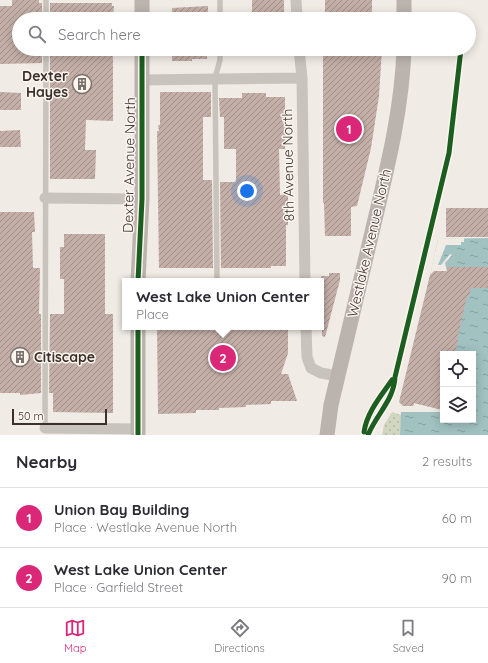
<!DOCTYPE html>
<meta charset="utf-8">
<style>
body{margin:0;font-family:Quicksand,sans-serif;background:#f7f7f7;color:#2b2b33}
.controls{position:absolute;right:12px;bottom:12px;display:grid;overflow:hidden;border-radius:0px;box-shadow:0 2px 10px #0003}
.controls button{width:36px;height:36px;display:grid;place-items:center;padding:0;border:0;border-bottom:1px solid #e1e1e2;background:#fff;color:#2b2b33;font:20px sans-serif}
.scale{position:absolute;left:12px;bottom:10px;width:95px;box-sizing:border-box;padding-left:4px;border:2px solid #3b302b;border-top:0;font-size:11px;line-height:14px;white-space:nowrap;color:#3b302b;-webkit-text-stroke:3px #fbf5ee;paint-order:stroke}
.you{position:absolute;left:247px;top:191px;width:14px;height:14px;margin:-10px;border:3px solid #fff;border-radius:50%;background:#1a73e8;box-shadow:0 0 0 6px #1a73e833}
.badge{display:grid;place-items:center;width:26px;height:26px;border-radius:50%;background:#db2777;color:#fff;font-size:13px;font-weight:700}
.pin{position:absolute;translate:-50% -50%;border:2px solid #fff;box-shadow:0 1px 4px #0006}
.popup{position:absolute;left:122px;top:278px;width:202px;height:52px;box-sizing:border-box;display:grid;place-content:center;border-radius:0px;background:#fff;filter:drop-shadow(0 1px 3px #0005);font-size:13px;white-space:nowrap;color:#7c7c81}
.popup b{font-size:15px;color:#2b2b33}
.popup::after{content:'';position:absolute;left:50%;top:100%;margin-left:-8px;border:8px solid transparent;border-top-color:#fff}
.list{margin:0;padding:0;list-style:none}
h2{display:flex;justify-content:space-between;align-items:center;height:52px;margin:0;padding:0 16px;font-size:17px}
h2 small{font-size:13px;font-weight:400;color:#7c7c81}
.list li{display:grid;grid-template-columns:26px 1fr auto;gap:12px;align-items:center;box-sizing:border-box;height:60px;padding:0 16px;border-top:1px solid #e1e1e2}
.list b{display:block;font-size:15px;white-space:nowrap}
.list p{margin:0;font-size:13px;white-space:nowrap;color:#7c7c81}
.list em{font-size:13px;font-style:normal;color:#7c7c81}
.icon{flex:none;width:22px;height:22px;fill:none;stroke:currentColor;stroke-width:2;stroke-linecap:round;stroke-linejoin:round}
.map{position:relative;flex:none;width:488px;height:435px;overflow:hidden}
.search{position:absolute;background:#fff;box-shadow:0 2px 10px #0003;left:12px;right:12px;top:12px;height:44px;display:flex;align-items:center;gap:10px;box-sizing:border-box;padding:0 14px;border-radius:22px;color:#7c7c81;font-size:15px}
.sheet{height:172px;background:#fff}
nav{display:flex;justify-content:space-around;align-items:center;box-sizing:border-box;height:56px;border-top:1px solid #e1e1e2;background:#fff;font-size:11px;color:#7c7c81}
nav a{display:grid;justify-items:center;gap:2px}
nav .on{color:#db2777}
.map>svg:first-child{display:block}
</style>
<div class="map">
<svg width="488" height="435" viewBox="0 0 488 435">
<defs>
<pattern id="grass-dots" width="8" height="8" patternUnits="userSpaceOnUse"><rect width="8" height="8" fill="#d1d6bf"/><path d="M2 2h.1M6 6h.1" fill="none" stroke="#b4b8a4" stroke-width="1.8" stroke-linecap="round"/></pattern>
<pattern id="water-ripples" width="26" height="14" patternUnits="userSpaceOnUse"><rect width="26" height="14" fill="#a1c2c1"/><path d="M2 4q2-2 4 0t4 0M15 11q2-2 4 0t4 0" fill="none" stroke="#849e9d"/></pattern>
<pattern id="building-hatch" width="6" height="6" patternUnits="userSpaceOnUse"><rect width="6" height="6" fill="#c3afa7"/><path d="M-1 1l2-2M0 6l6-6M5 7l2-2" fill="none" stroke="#a08f88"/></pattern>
</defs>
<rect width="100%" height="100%" fill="#f0ebe5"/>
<path fill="url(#grass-dots)" d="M 392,412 L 401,415 L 400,435 L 382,435 L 384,425 Z"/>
<path fill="url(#water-ripples)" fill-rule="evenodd" d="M 488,238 L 488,435 L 400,435 L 401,410 L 438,239 ZM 443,354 L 473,354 L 473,420 L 443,420 Z"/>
<path fill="#f0ebe5" d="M 464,238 L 464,242 L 461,242 L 461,245 L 446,245 L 438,265 L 441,265 L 450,254 L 452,255 L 445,263 L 447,271 L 430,275 L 438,239 Z
M 401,403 L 403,406 L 413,406 L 414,403 L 443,410 L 443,412 L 399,412 Z"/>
<path fill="url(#building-hatch)" d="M 12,0 L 39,0 L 39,3 L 42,3 L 42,19 L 19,19 L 19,49 L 42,49 L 42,63 L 0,64 L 0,6 L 12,6 Z
M 252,0 L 284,0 L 284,19 L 252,19 Z
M 325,0 L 372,0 L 372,19 L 325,19 Z
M 50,3 L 112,3 L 112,6 L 114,6 L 113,19 L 50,19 Z
M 208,6 L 208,19 L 172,19 L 172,8 Z
M 50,49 L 113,49 L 113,121 L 86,120 L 85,150 L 96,150 L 95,179 L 50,179 Z
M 172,49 L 207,49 L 207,59 L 192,59 L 192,61 L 172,61 Z
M 323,49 L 382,49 L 379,96 L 371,148 L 357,206 L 351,207 L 351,236 L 325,236 L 324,203 L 323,203 Z
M 0,92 L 21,93 L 21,110 L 0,110 Z
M 160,92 L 211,92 L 211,117 L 203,117 L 203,180 L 212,180 L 213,268 L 159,268 L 157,131 L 159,131 L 158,125 L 160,125 Z
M 242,93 L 266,93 L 266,97 L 285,97 L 285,111 L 287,111 L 287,132 L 285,132 L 285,149 L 279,149 L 280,195 L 288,194 L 288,225 L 286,225 L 286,266 L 271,266 L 271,268 L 221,268 L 220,182 L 236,182 L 236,149 L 224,149 L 224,117 L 220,117 L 219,98 L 242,98 Z
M 20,130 L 21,147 L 0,147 L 0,131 Z
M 446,208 L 488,208 L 488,237 L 446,237 Z
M 0,212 L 34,212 L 35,232 L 32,232 L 33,268 L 40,268 L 39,314 L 41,314 L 41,393 L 20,395 L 20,393 L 0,393 Z
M 64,234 L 105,234 L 105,314 L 113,314 L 113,413 L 53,412 L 53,393 L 49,393 L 50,314 L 64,314 L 64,279 L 60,279 L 60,247 L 64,247 Z
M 447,267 L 488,267 L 488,288 L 471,288 L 469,297 L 467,296 L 457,339 L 458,340 L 455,354 L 443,354 L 443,410 L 414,403 L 413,406 L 403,406 L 399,402 L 430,275 L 434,271 L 447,271 Z
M 329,273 L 340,273 L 340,280 L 325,337 L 322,336 L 321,276 L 329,276 Z
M 157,327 L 288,327 L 288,353 L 281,374 L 288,374 L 297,401 L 271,401 L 271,404 L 246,405 L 246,407 L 219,408 L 219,410 L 196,410 L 196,413 L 158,414 Z"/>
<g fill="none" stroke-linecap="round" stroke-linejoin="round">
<path stroke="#c9c3be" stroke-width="5.5" d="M 46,0 L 46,19
M 220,0 L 220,19
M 217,281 L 215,78 L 220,60 L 220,49
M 45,428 L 46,49"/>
<path stroke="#c9c3be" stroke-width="11" d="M 296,0 L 297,19
M 299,49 L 302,78 L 305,281
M 142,80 L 302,78
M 45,198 L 142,199
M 306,327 L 307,357 L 311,368 L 321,373 L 338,376
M 45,428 L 138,429"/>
<path stroke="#bab3ae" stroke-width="15" d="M 404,0 L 404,19
M 142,19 L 142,0
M 138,281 L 142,199 L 142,49
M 138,435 L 138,327
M 327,435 L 331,405 C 345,346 359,287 373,228 C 387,169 402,110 404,49"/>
<defs>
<path id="cycleway" d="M 138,281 L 142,199 L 142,49
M 364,432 C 367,412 381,396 392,380
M 138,435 L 138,327
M 368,435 C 376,415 394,400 395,377 L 449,153 L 461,49"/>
</defs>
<use href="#cycleway" stroke="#fbf5ee" stroke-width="8"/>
<use href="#cycleway" stroke="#1b5e20" stroke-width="5"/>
</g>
<defs>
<symbol id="building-ring" viewBox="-11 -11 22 22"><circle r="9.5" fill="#fbf5ee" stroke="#7a716c" stroke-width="1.5"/><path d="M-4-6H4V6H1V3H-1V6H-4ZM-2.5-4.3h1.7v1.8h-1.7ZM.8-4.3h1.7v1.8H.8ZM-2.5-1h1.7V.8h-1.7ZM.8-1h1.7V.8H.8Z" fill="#7a716c"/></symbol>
</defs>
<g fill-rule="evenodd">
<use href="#building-ring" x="71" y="73" width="22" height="22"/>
<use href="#building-ring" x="9" y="346" width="22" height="22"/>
</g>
<g text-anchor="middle" stroke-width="3" stroke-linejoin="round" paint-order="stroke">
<g font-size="14" font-weight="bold" fill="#3b302b" stroke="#fbf5ee" text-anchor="end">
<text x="68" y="81">Dexter<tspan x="68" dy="16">Hayes</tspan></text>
<text x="34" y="362" text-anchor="start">Citiscape</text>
</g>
<g font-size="14" fill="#3b302b" stroke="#fbf5ee">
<text transform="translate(129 165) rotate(-89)" y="5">Dexter Avenue North</text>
<text transform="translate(288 165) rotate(-91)" y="5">8th Avenue North</text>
<text transform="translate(369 243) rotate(-77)" y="5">Westlake Avenue North</text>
</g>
</g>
</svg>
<div class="controls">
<button><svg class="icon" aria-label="locate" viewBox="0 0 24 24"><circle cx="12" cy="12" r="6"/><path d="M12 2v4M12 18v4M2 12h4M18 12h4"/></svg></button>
<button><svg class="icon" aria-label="layers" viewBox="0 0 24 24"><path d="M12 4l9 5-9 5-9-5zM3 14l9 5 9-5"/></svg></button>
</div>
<div class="scale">50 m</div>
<div class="you"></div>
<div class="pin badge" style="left:349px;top:129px">1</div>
<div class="pin badge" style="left:223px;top:358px">2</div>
<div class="popup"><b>West Lake Union Center</b>Place</div>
<div class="search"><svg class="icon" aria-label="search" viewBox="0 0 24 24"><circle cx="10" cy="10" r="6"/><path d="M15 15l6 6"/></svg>Search here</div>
</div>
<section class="sheet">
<h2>Nearby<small>2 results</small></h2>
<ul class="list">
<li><span class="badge">1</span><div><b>Union Bay Building</b><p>Place · Westlake Avenue North</p></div><em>60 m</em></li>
<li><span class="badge">2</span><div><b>West Lake Union Center</b><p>Place · Garfield Street</p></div><em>90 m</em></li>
</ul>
</section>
<nav>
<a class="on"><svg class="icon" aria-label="map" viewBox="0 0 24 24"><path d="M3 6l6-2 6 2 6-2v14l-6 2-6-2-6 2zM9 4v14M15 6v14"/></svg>Map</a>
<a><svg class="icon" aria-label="directions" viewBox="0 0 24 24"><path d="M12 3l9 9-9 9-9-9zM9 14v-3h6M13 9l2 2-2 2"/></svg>Directions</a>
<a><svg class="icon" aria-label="saved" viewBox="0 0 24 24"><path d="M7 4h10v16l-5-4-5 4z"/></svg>Saved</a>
</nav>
